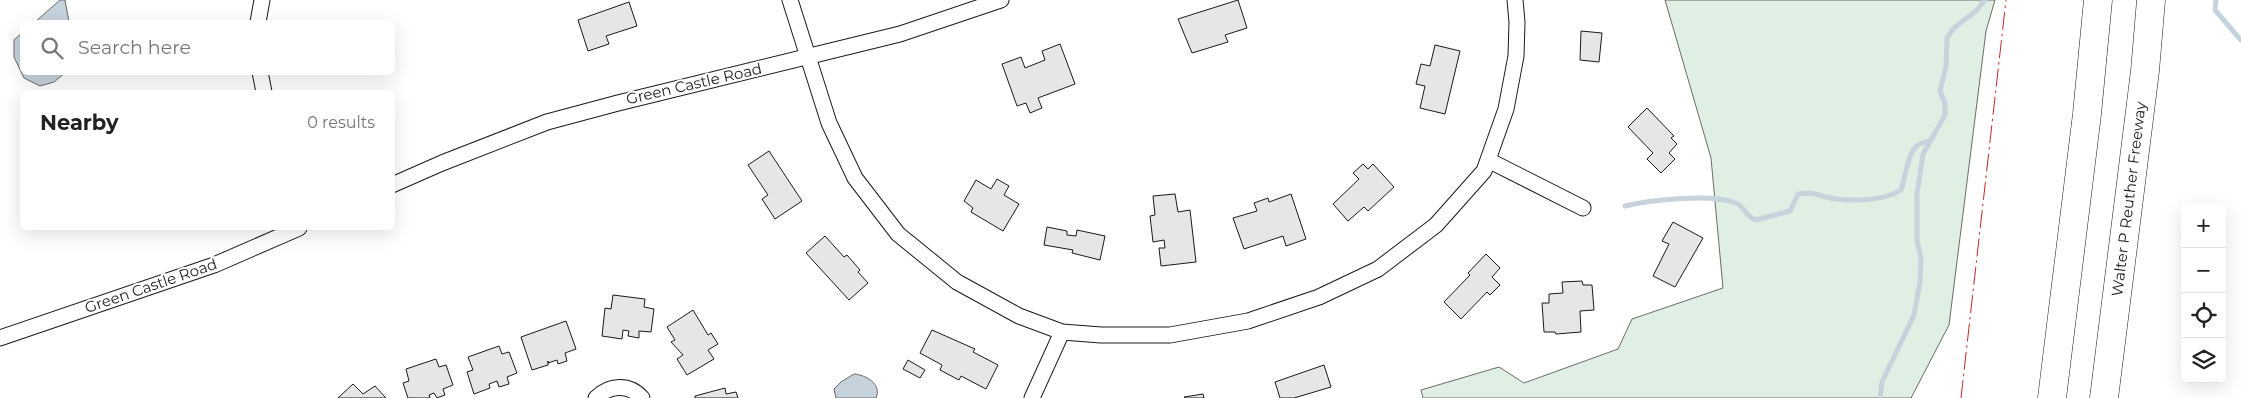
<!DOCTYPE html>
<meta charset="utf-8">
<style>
body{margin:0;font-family:Montserrat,sans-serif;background:#f6f6f6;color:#222}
.controls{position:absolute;right:15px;bottom:15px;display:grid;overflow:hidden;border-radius:8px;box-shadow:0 5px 20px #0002}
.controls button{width:45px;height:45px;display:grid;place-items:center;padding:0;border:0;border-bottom:1px solid #e0e0e0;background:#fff;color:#222;font:25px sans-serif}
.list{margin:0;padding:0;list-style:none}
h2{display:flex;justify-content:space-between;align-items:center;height:65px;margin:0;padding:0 20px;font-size:21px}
h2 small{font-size:16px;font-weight:400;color:#767676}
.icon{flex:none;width:28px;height:28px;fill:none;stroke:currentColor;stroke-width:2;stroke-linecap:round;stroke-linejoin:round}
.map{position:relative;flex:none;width:2241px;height:398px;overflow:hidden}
.search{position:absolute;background:#fff;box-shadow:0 5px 20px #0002;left:20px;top:20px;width:375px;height:55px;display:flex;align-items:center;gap:12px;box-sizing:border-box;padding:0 18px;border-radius:8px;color:#767676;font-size:19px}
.panel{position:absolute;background:#fff;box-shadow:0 5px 20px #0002;left:20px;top:90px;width:375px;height:140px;border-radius:8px}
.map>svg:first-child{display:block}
</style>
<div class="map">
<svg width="2241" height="398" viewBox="0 0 2241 398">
<rect width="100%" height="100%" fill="#fff"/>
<path fill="#e0efe3" stroke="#6a6a6a" d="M 1665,0 L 1995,0 L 1986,31 L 1949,325 L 1911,398 L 1423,398 L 1421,390 L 1499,367 L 1524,383 L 1618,349 L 1632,319 L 1723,288 L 1711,158 Z"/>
<path fill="#c6d2dc" stroke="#6a6a6a" d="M 60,0 L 65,0 L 69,22 L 35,22 Z
M 22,33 L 22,72 L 65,73 L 54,82 L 40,86 L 24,78 L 14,57 L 14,40 Z
M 854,374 C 866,375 882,384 876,398 L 836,398 L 834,389 L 841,382 Z"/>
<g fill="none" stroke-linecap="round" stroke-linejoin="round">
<path stroke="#c6d2dc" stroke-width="5" d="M 2216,0 L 2215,10 L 2241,40
M 1625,206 C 1651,200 1711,193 1736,203 C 1745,207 1747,218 1756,220 L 1790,211 L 1798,194 C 1815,191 1821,197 1836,199 C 1855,201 1884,201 1901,190 C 1905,179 1908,151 1918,145 C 1921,143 1926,142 1930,141
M 1880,398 L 1882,382 L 1914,315 L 1920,282 L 1921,259 L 1917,240 L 1917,194 L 1923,154 L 1945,115 L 1945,104 L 1940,91 L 1946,66 L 1947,38 L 1954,28 L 1976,11 L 1985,0"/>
</g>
<path fill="#e6e6e6" stroke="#1a1a1a" d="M 1238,0 L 1247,28 L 1225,35 L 1228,42 L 1192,53 L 1178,19 Z
M 629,2 L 637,26 L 606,36 L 609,44 L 588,51 L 578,20 Z
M 1581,31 L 1602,33 L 1599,62 L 1580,60 Z
M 1060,44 L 1075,84 L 1038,98 L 1042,108 L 1030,113 L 1026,103 L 1017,106 L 1002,64 L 1021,57 L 1025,68 L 1045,60 L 1042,51 Z
M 1435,45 L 1460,51 L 1445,114 L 1420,108 L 1425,86 L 1416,84 L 1421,64 L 1430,66 Z
M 1647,108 L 1674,136 L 1671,138 L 1677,144 L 1669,153 L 1675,159 L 1661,173 L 1647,159 L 1653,153 L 1628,127 Z
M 769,151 L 802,201 L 775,219 L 762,199 L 768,195 L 748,165 Z
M 1363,164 L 1368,169 L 1373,164 L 1394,187 L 1368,211 L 1364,207 L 1348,221 L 1333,204 L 1359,179 L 1353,173 Z
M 997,179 L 1009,186 L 1004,195 L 1019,204 L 1003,231 L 971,212 L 973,208 L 964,201 L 976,180 L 991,189 Z
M 1175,194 L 1178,212 L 1190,210 L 1196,262 L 1161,266 L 1159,248 L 1165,248 L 1164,240 L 1153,242 L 1150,216 L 1155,215 L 1153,196 Z
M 1291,194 L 1306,239 L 1286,246 L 1283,236 L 1244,249 L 1233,218 L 1257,211 L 1254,203 L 1268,198 L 1269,202 Z
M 1673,222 L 1703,238 L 1675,287 L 1653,276 L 1669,244 L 1662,241 Z
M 1047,227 L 1067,231 L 1067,235 L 1076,236 L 1077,230 L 1105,236 L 1100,260 L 1072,253 L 1073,250 L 1044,245 Z
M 825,236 L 844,257 L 847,255 L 860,270 L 858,272 L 868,283 L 849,300 L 806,253 Z
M 1486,254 L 1500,268 L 1492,277 L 1500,285 L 1490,295 L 1487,292 L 1461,319 L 1444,302 L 1470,275 L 1468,273 Z
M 1582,281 L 1583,285 L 1592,285 L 1594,310 L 1580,311 L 1581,332 L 1556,334 L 1555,332 L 1544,332 L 1542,303 L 1549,303 L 1549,294 L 1563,293 L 1562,282 Z
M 613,295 L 645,299 L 644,307 L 654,309 L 651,332 L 639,331 L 639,338 L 628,336 L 629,331 L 623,330 L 622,339 L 602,336 L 605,308 L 611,309 Z
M 693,310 L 708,335 L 711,333 L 718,344 L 708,350 L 714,359 L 687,375 L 677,359 L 683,355 L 671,342 L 675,340 L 667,327 Z
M 566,321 L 576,349 L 565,353 L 567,361 L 558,364 L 557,360 L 548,363 L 548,361 L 548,365 L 532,370 L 521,337 Z
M 932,330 L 975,349 L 973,352 L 998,365 L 986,389 L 961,376 L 959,380 L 940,370 L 942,365 L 920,353 Z
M 499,346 L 502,354 L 509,352 L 517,373 L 507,377 L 509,384 L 499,387 L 497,381 L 489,384 L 490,388 L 474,394 L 467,372 L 473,370 L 468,357 Z
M 436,359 L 439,367 L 446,365 L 453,385 L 443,389 L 445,395 L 437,398 L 434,393 L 429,395 L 430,398 L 408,398 L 403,383 L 409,381 L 406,369 Z
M 908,360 L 925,370 L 920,378 L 903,369 Z
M 1324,365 L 1331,387 L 1294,398 L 1280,398 L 1275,382 Z
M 353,384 L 363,394 L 375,386 L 386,398 L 338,398 Z
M 725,388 L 726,394 L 736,392 L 738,398 L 695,398 L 695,396 Z
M 1203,394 L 1204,398 L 1185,398 L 1184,397 Z"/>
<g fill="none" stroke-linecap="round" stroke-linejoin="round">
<defs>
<path id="minor" d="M 790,0 L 829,123 L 855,178 L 898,234 L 957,282 L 1019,316 L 1062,332 L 1101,335 L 1170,335 L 1248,321 L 1319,297 L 1378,269 L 1436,225 L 1484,171 L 1506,109 L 1516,56 L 1517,22 L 1515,0
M 258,22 L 262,0
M 260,72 L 264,92
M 1488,160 L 1583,208
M 392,185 L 442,163 L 547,122 L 618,103 L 900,34 L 1001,0
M 0,338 L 214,265 L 299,228
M 596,398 C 609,385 629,383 642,398
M 1032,398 L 1062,332"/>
<path id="motorway" d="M 2052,398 L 2087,114 L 2098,0
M 2104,398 L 2145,71 L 2151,0"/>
</defs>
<use href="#minor" stroke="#1a1a1a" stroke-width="17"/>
<use href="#motorway" stroke="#1a1a1a" stroke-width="29"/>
<use href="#minor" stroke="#fff" stroke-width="15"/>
<use href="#motorway" stroke="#fff" stroke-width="28"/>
<path stroke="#c62828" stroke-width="1" stroke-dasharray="18 4 2.5 4" stroke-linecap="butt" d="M 1961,398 L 2006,0"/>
</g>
<g text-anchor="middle" stroke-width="4" stroke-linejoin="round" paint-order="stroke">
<g font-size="15" fill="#1a1a1a" stroke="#fff">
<text transform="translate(694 84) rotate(-13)" y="5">Green Castle Road</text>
<text transform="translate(2129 199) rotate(-83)" y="5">Walter P Reuther Freeway</text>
<text transform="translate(151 286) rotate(-19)" y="5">Green Castle Road</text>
</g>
</g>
</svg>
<div class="controls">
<button>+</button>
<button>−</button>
<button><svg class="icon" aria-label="locate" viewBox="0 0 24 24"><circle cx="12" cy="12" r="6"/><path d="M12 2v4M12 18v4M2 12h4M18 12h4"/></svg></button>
<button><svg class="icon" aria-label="layers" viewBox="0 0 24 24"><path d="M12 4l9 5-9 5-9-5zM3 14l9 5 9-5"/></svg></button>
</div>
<div class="search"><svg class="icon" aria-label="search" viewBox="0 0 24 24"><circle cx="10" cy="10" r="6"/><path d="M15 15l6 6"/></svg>Search here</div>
<section class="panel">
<h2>Nearby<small>0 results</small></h2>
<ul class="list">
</ul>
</section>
</div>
